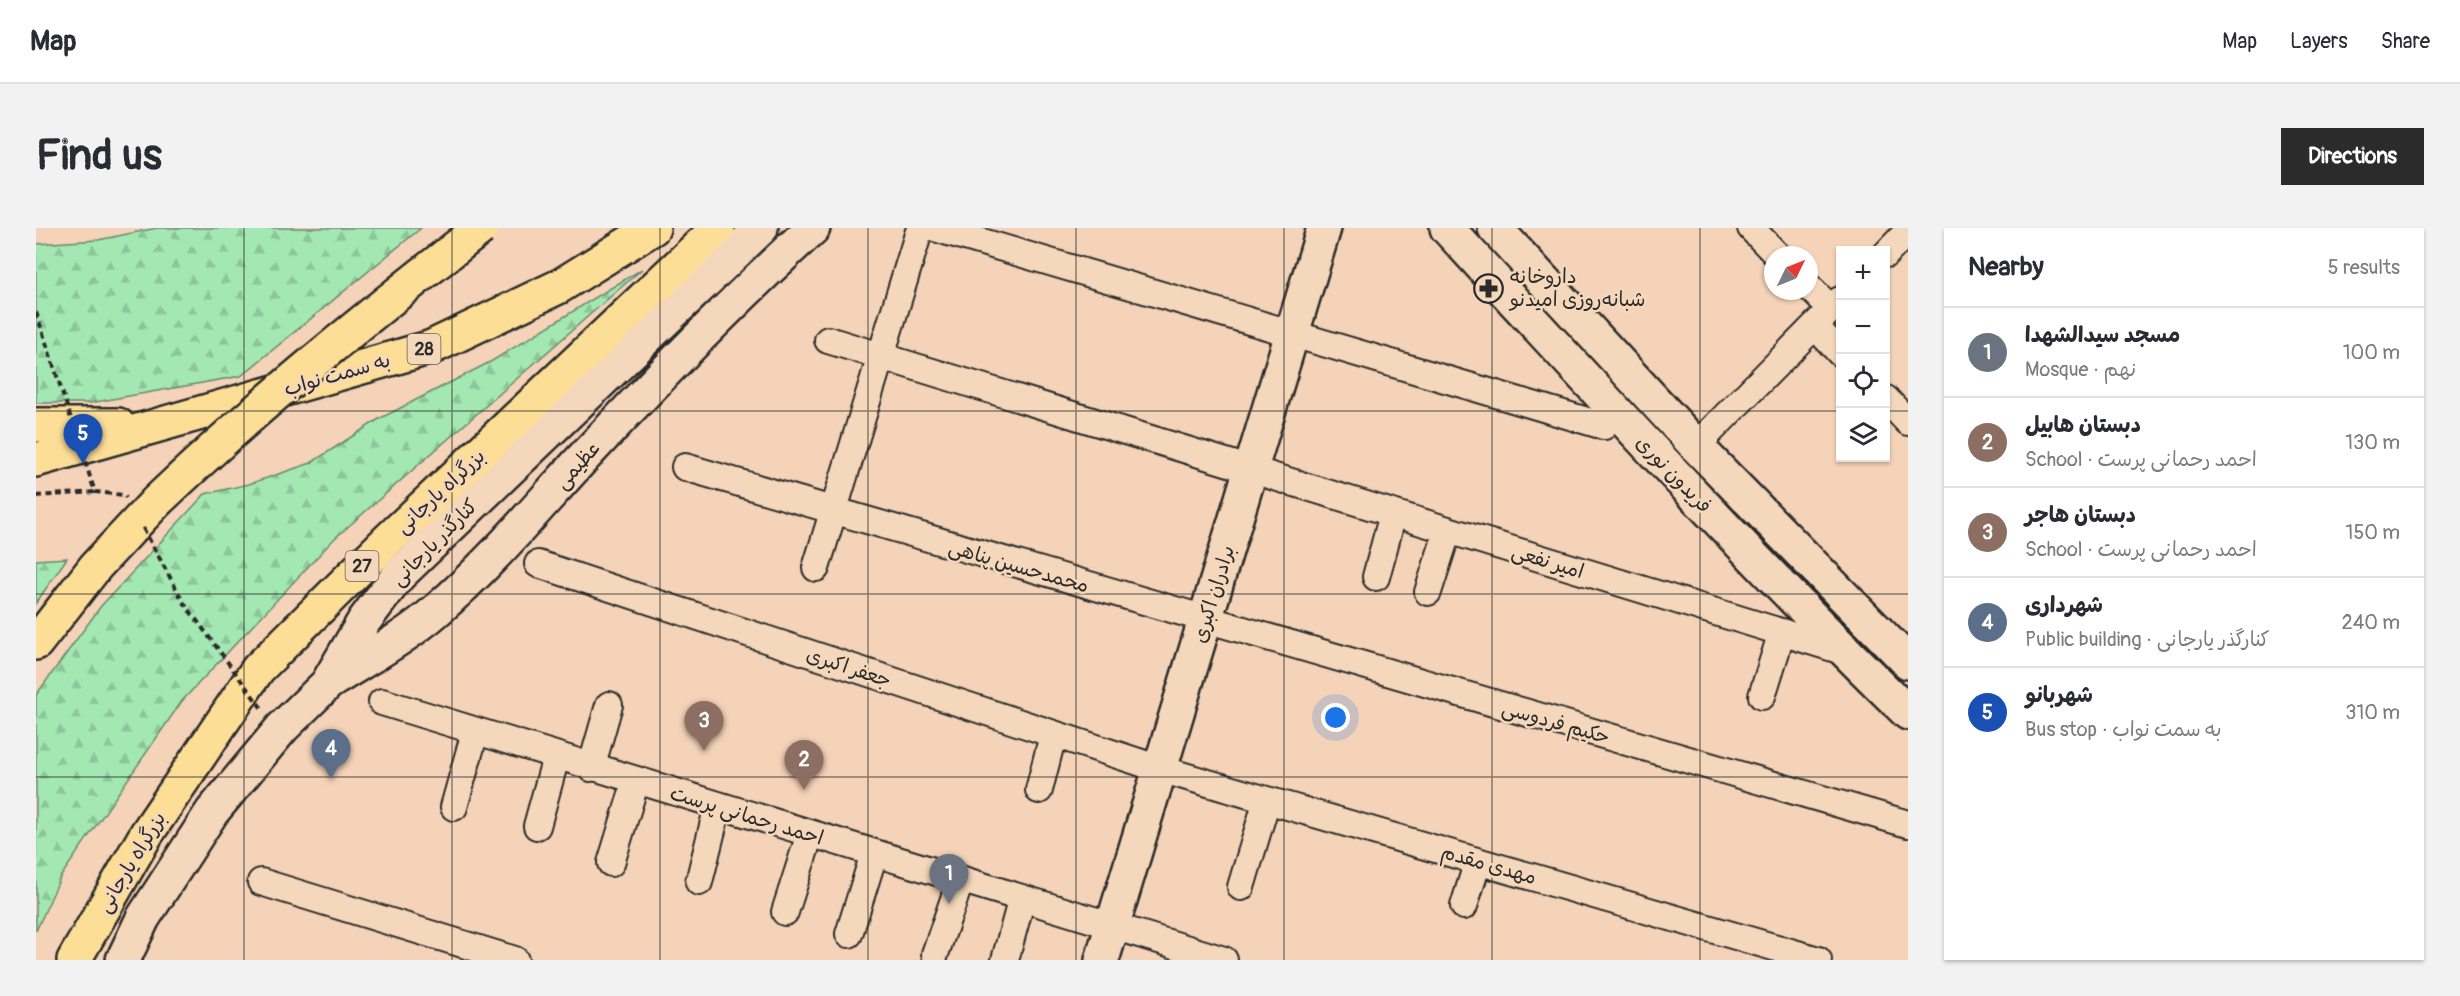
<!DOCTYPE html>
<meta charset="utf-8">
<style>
body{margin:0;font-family:Pangolin,"Playpen Sans Arabic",sans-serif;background:#f2f2f3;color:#2b2b33}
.controls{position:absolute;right:18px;top:18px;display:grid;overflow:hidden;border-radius:0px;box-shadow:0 2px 4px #0004}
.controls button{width:54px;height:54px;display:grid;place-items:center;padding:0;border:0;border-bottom:2px solid #e1e1e2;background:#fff;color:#2b2b33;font:30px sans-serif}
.compass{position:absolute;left:1728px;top:18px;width:54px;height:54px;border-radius:50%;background:#fff;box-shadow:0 2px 4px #0004;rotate:47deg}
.you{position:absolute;left:1300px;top:490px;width:21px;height:21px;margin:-15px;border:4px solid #fff;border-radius:50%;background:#1a73e8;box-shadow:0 0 0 9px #1a73e833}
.badge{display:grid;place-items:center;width:39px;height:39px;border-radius:50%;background:#2b2b2b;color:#fff;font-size:20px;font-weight:700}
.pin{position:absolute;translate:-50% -50px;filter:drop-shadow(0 2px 3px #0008)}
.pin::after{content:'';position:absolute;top:32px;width:21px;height:18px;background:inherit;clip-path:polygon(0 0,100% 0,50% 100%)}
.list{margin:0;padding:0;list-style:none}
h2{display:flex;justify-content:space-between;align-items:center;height:78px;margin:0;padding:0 24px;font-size:26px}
h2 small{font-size:20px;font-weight:400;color:#7c7c81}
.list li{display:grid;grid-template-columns:39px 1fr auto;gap:18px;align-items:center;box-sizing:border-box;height:90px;padding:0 24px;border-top:2px solid #e1e1e2}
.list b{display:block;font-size:22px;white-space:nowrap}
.list p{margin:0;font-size:20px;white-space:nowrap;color:#7c7c81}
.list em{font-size:20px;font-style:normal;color:#7c7c81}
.icon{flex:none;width:33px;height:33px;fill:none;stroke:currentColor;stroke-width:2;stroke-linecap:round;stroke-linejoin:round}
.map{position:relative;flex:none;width:1872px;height:732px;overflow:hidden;border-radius:0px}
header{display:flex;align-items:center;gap:36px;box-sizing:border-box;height:84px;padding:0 30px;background:#fff;border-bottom:2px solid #e1e1e2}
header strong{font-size:28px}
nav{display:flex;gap:33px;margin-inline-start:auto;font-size:21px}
.intro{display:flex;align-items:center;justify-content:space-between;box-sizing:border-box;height:144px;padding:0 36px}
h1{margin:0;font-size:42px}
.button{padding:15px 27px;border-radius:0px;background:#2b2b2b;color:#fff;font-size:21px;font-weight:700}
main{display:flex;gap:36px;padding:0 36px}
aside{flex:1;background:#fff;border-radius:0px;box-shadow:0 2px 4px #0004}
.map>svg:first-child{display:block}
</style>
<header>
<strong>Map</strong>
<nav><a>Map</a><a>Layers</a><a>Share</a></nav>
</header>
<div class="intro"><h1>Find us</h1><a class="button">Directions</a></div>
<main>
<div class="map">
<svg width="1872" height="732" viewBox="0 0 1872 732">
<defs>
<pattern id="forest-firs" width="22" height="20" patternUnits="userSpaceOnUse" patternTransform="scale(1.5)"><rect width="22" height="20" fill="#a3e7b2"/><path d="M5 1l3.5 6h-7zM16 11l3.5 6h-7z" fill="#8cc699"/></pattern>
</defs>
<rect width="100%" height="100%" fill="#f5d3b8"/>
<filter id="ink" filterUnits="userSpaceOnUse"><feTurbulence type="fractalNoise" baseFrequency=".0167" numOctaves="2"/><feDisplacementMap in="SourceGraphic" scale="12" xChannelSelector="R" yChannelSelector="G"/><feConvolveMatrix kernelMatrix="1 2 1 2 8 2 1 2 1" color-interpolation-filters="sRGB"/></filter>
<g filter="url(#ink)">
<path fill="url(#forest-firs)" stroke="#67896e" stroke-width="1.5" d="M 121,0 L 385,0 L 205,148 L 54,175 L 0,175 L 0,16 L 62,12 Z
M 606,41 L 298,311 L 146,473 L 25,648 L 0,703 L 0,467 L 65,378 L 169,266 L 213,256 L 275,235 L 343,191 L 456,133 Z
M 31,330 L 0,375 L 0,332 Z"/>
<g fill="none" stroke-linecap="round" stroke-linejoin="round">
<defs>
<path id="street" d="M 899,0 L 1568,198
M 1715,0 L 1741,27
M 1850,26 L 1872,3
M 1773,59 L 1795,81
M 1779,98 L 1804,125
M 792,112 L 1810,424
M 1850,171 L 1872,194
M 1660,218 L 1804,72
M 649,239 L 1872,596
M 502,336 L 1124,541 L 1782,732
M 780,340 L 884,0
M 1340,349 L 1357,286
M 1392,364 L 1412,302
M 1726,468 L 1746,404
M 346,474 L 1188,732
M 555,540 L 573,477
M 1003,562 L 1017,507
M 418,579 L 439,504
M 501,598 L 520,529
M 575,635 L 600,553
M 225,654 L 479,732
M 663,654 L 682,578
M 1205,659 L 1231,572
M 1428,678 L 1442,633
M 749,684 L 774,606
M 813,706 L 838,626
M 899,726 L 925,651
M 969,732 L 986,670"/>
<path id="secondary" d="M 1411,0 C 1562,164 1712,329 1872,485
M 1459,0 L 1660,218 L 1872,434
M 295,453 C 330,431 369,410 401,382 C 454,336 498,283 546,231 C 620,152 696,73 777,0
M 87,732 L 107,690 L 176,584 L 246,500 L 291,456 L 328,393 L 362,348 L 725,0
M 1066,732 L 1288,0"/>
<path id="highway" d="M 0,197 L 82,197
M 0,232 L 396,119 L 524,58 L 617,0
M 0,415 L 60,338 L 121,273
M 38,732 L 111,605 L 222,441 L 353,311 L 682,0"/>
</defs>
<use href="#street" stroke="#2b2b2b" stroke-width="30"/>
<use href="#secondary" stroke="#2b2b2b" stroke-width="38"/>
<use href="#highway" stroke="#2b2b2b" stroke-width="38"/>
<path stroke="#2b2b2b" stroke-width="4" stroke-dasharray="6 4.5" stroke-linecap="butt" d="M 0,268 L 59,264"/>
<use href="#street" stroke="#f5d8bb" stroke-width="26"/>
<use href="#secondary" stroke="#f5d8bb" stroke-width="33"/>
<use href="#highway" stroke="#fdde96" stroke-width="33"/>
<defs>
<path id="highway-bridge" d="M 121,273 C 225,174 332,88 445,0"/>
</defs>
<use href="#highway-bridge" stroke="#2b2b2b" stroke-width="38" stroke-linecap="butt"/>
<path stroke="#2b2b2b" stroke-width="4" stroke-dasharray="6 4.5" stroke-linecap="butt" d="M 0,84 L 59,264 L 88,267 L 90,270
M 107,300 L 148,375 L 227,482"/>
<use href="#highway-bridge" stroke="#fdde96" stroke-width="33"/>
</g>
</g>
<path fill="none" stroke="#2b2b2b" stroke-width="1.5" stroke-opacity="0.55" d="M 208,0 L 208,732M 416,0 L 416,732M 624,0 L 624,732M 832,0 L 832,732M 1040,0 L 1040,732M 1248,0 L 1248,732M 1456,0 L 1456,732M 1664,0 L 1664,732M 0,183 L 1804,183M 1850,183 L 1872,183M 0,366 L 1872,366M 0,549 L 1872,549"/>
<defs>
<symbol id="pharmacy-ring" viewBox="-11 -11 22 22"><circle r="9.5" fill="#f5d8bb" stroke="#2b2b2b" stroke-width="1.5"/><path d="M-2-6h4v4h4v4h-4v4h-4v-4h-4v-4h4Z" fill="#2b2b2b"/></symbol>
</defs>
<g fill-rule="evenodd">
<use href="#pharmacy-ring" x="1436" y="44" width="33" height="33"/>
</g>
<g text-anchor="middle" stroke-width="5" stroke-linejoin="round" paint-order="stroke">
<g fill="#f5d8bb" stroke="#685f56" stroke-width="1.5">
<rect x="371.5" y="106" width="33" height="30" rx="4.5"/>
<rect x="309.5" y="323" width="33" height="30" rx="4.5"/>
</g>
<g font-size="18" font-weight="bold" fill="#2b2b2b">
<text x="388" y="127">28</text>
<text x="326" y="344">27</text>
</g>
<g font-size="20" fill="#2b2b2b" stroke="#f5d8bb" text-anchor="start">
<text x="1474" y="55">داروخانه<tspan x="1474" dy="23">شبانه‌روزی امیدنو</tspan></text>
</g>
<g font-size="20" fill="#2b2b2b" stroke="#f5d8bb">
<text transform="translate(301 146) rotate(-16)" y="7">به سمت نواب</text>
<text transform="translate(541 237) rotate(-48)" y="7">عظیمی</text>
<text transform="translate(1638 246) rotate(46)" y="7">فریدون نوری</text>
<text transform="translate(404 263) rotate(-43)" y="7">بزرگراه یارجانی</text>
<text transform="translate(398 314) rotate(-45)" y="7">کنارگذر یارجانی</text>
<text transform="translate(1512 333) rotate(17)" y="7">امیر نفعی</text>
<text transform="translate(983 338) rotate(16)" y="7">محمدحسین پناهی</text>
<text transform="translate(1177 366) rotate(-73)" y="7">برادران اکبری</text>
<text transform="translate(813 439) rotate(18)" y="7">جعفر اکبری</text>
<text transform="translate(1520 494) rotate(16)" y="7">حکیم فردوسی</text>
<text transform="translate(711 587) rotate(17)" y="7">احمد رحمانی پرست</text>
<text transform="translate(95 634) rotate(-59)" y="7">بزرگراه یارجانی</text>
<text transform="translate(1453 636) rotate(16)" y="7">مهدی مقدم</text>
</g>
</g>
</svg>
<div class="controls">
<button>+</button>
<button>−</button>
<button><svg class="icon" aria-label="locate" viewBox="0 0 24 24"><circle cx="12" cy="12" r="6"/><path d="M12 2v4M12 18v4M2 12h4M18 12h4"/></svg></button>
<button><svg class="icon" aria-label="layers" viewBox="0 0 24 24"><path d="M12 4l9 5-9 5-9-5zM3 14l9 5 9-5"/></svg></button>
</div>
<svg class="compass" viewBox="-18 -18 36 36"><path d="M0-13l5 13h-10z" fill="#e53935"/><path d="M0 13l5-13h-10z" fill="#7c7c81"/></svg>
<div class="you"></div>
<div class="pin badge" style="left:913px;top:676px;background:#6b7280">1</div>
<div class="pin badge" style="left:768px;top:562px;background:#8d6e63">2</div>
<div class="pin badge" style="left:668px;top:523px;background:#8d6e63">3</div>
<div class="pin badge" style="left:295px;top:551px;background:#5c6f8a">4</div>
<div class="pin badge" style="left:47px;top:236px;background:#1a4fb4">5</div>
</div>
<aside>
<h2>Nearby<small>5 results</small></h2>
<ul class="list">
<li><span class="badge" style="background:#6b7280">1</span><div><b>مسجد سیدالشهدا</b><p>Mosque · نهم</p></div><em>100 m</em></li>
<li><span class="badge" style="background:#8d6e63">2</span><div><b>دبستان هابیل</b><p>School · احمد رحمانی پرست</p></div><em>130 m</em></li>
<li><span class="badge" style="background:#8d6e63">3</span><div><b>دبستان هاجر</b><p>School · احمد رحمانی پرست</p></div><em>150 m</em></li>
<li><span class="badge" style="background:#5c6f8a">4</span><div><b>شهرداری</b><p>Public building · کنارگذر یارجانی</p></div><em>240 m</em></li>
<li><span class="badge" style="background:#1a4fb4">5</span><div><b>شهربانو</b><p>Bus stop · به سمت نواب</p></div><em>310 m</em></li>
</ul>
</aside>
</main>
